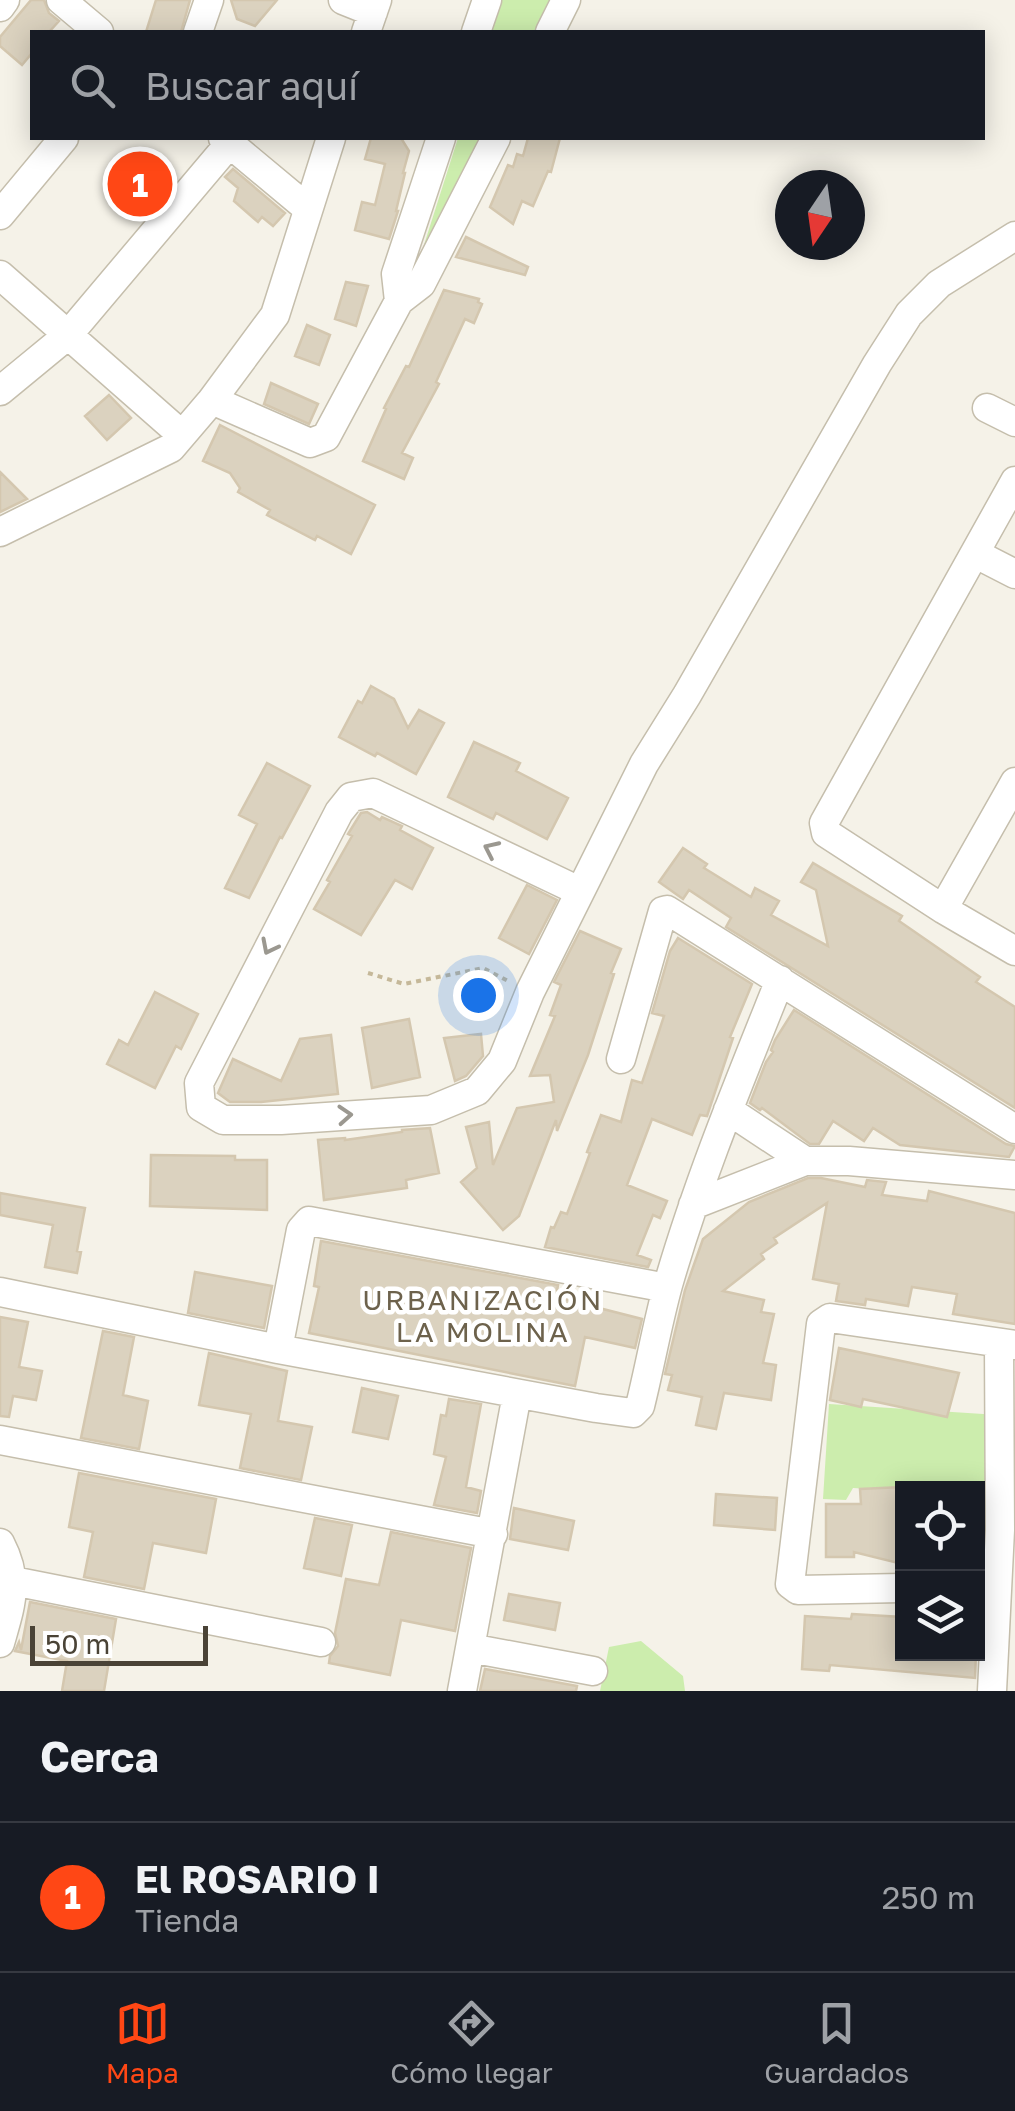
<!DOCTYPE html>
<html lang="es">
<meta charset="utf-8">
<style>
body{margin:0;font-family:"Golos Text",sans-serif;background:#242831;color:#f1f3f6}
.controls{position:absolute;right:30px;bottom:30px;display:grid;overflow:hidden;border-radius:0px;box-shadow:0 5px 25px #0003}
.controls button{width:90px;height:90px;display:grid;place-items:center;padding:0;border:0;border-bottom:2px solid #363941;background:#171b24;color:#f1f3f6;font:50px sans-serif}
.compass{position:absolute;left:775px;top:170px;width:90px;height:90px;border-radius:50%;background:#171b24;box-shadow:0 5px 25px #0003;rotate:193deg}
.scale{position:absolute;left:30px;bottom:25px;width:178px;box-sizing:border-box;padding-left:10px;border:5px solid #4a4336;border-top:0;font-size:28px;line-height:35px;white-space:nowrap;color:#4a4336;-webkit-text-stroke:8px #fff;paint-order:stroke}
.you{position:absolute;left:478px;top:995px;width:35px;height:35px;margin:-25px;border:8px solid #fff;border-radius:50%;background:#1a73e8;box-shadow:0 0 0 15px #1a73e833}
.badge{display:grid;place-items:center;width:65px;height:65px;border-radius:50%;background:#ff4715;color:#fff;font-size:32px;font-weight:700}
.pin{position:absolute;translate:-50% -50%;border:5px solid #fff;box-shadow:0 2px 10px #0006}
.list{margin:0;padding:0;list-style:none}
h2{display:flex;justify-content:space-between;align-items:center;height:130px;margin:0;padding:0 40px;font-size:42px}
h2 small{font-size:32px;font-weight:400;color:#9ea1a6}
.list li{display:grid;grid-template-columns:65px 1fr auto;gap:30px;align-items:center;box-sizing:border-box;height:150px;padding:0 40px;border-top:2px solid #363941}
.list b{display:block;font-size:38px;white-space:nowrap}
.list p{margin:0;font-size:32px;white-space:nowrap;color:#9ea1a6}
.list em{font-size:32px;font-style:normal;color:#9ea1a6}
.icon{flex:none;width:55px;height:55px;fill:none;stroke:currentColor;stroke-width:2;stroke-linecap:round;stroke-linejoin:round}
.map{position:relative;flex:none;width:1015px;height:1691px;overflow:hidden}
.search{position:absolute;background:#171b24;box-shadow:0 5px 25px #0003;left:30px;right:30px;top:30px;height:110px;display:flex;align-items:center;gap:25px;box-sizing:border-box;padding:0 35px;border-radius:0px;color:#9ea1a6;font-size:38px}
.sheet{height:280px;background:#171b24}
nav{display:flex;justify-content:space-around;align-items:center;box-sizing:border-box;height:140px;border-top:2px solid #363941;background:#171b24;font-size:28px;color:#9ea1a6}
nav a{display:grid;justify-items:center;gap:5px}
nav .on{color:#ff4715}
.map>svg:first-child{display:block}
</style>
<div class="map">
<svg width="1015" height="1691" viewBox="0 0 1015 1691">
<rect width="100%" height="100%" fill="#f5f2e8"/>
<path fill="#ccedad" d="M 502,0 L 551,0 L 535,32 L 492,32 Z
M 458,138 L 482,138 L 416,270 Z
M 829,1404 L 1014,1416 L 1008,1516 L 978,1514 L 978,1488 L 902,1488 L 902,1491 L 853,1488 L 846,1500 L 823,1499 Z
M 641,1641 L 683,1676 L 685,1691 L 600,1691 L 609,1647 Z"/>
<path fill="#dbd2bf" stroke="#d4c7af" stroke-width="2.5" d="M 31,0 L 44,0 L 49,13 L 59,21 L 49,32 L 32,32 L 32,53 L 22,65 L 0,46 L 0,37 Z
M 156,0 L 190,0 L 181,32 L 146,32 Z
M 231,0 L 277,0 L 255,26 L 237,19 Z
M 371,138 L 401,138 L 409,151 L 403,173 L 405,173 L 396,211 L 398,211 L 389,239 L 355,230 L 362,202 L 375,205 L 385,164 L 365,159 Z
M 528,138 L 560,138 L 551,172 L 548,171 L 533,206 L 522,201 L 513,224 L 490,207 L 508,165 L 513,167 L 517,154 L 523,156 Z
M 233,169 L 285,213 L 273,226 L 262,217 L 258,222 L 234,201 L 238,188 L 225,177 Z
M 466,237 L 528,267 L 525,275 L 456,257 Z
M 346,282 L 368,286 L 356,326 L 335,319 Z
M 444,290 L 479,299 L 478,302 L 482,304 L 474,323 L 465,319 L 436,382 L 439,384 L 402,453 L 413,458 L 404,479 L 363,461 L 386,409 L 384,408 L 406,366 L 409,367 Z
M 307,325 L 330,335 L 319,365 L 295,356 Z
M 271,383 L 318,404 L 309,424 L 264,404 Z
M 109,395 L 131,418 L 107,440 L 85,416 Z
M 220,425 L 375,505 L 351,554 L 317,536 L 315,540 L 267,515 L 270,510 L 238,492 L 240,488 L 230,473 L 203,461 Z
M 0,472 L 27,499 L 0,512 Z
M 371,686 L 394,699 L 408,728 L 419,710 L 444,723 L 416,774 L 377,753 L 375,756 L 339,737 L 358,701 L 362,703 Z
M 474,742 L 520,763 L 516,771 L 568,798 L 547,839 L 496,813 L 493,819 L 448,797 Z
M 267,763 L 310,786 L 282,838 L 280,837 L 249,898 L 225,888 L 257,824 L 239,815 Z
M 367,812 L 380,820 L 382,817 L 402,826 L 400,830 L 433,848 L 412,889 L 395,880 L 361,935 L 314,909 L 330,882 L 327,880 L 352,836 L 348,834 L 361,813 Z
M 683,848 L 707,864 L 704,868 L 751,897 L 755,888 L 779,901 L 771,915 L 828,946 L 816,890 L 801,882 L 813,863 L 902,916 L 899,921 L 980,977 L 976,982 L 1015,1007 L 1015,1108 L 726,927 L 731,918 L 689,890 L 683,899 L 659,882 Z
M 527,885 L 557,900 L 529,954 L 499,938 Z
M 580,931 L 621,949 L 611,973 L 614,974 L 588,1055 L 557,1131 L 556,1120 L 519,1216 L 503,1230 L 461,1182 L 477,1168 L 466,1127 L 489,1122 L 493,1165 L 517,1108 L 554,1102 L 550,1075 L 530,1076 L 555,1016 L 550,1015 L 561,985 L 554,982 Z
M 678,938 L 752,984 L 730,1037 L 733,1038 L 707,1116 L 700,1115 L 692,1135 L 652,1119 L 627,1185 L 667,1201 L 660,1218 L 653,1215 L 637,1255 L 651,1260 L 648,1267 L 545,1247 L 551,1227 L 554,1228 L 561,1212 L 567,1214 L 583,1172 L 590,1153 L 587,1152 L 601,1115 L 621,1122 L 632,1080 L 642,1083 L 664,1016 L 652,1013 L 670,951 Z
M 155,992 L 198,1014 L 181,1049 L 176,1046 L 155,1088 L 107,1064 L 119,1040 L 128,1045 Z
M 794,1010 L 1006,1144 L 1015,1146 L 1009,1157 L 900,1145 L 873,1128 L 864,1141 L 833,1121 L 819,1144 L 810,1144 L 762,1108 L 760,1110 L 750,1103 L 766,1062 L 773,1052 L 771,1050 L 775,1040 Z
M 409,1019 L 420,1077 L 372,1088 L 362,1028 Z
M 481,1034 L 483,1056 L 466,1076 L 455,1081 L 444,1038 Z
M 331,1035 L 338,1094 L 261,1102 L 230,1102 L 218,1093 L 233,1059 L 281,1081 L 300,1039 Z
M 430,1128 L 439,1173 L 406,1180 L 407,1188 L 324,1200 L 318,1140 L 345,1138 L 345,1140 L 402,1132 L 402,1130 Z
M 151,1155 L 235,1156 L 235,1160 L 267,1160 L 267,1210 L 150,1206 Z
M 808,1178 L 821,1178 L 865,1187 L 867,1180 L 886,1182 L 882,1195 L 927,1201 L 929,1191 L 1015,1213 L 1015,1324 L 953,1314 L 957,1294 L 912,1287 L 908,1306 L 866,1299 L 865,1305 L 836,1301 L 839,1284 L 813,1279 L 827,1203 L 774,1238 L 777,1243 L 761,1254 L 764,1259 L 723,1291 L 764,1300 L 761,1312 L 774,1314 L 763,1363 L 776,1365 L 771,1400 L 724,1393 L 716,1429 L 696,1425 L 702,1397 L 668,1390 L 672,1375 L 665,1374 L 685,1290 L 703,1239 L 749,1202 Z
M 0,1193 L 85,1208 L 77,1251 L 81,1252 L 77,1273 L 45,1267 L 53,1225 L 0,1215 Z
M 321,1241 L 558,1285 L 556,1297 L 642,1319 L 635,1348 L 585,1337 L 575,1386 L 309,1333 L 319,1287 L 314,1286 Z
M 195,1272 L 272,1286 L 264,1328 L 188,1313 Z
M 0,1317 L 28,1322 L 19,1367 L 42,1371 L 36,1400 L 13,1396 L 9,1417 L 0,1416 Z
M 103,1331 L 134,1337 L 123,1395 L 148,1401 L 139,1449 L 81,1438 Z
M 839,1348 L 959,1373 L 947,1417 L 863,1399 L 861,1407 L 830,1400 Z
M 209,1353 L 287,1371 L 278,1421 L 312,1427 L 301,1480 L 240,1468 L 251,1414 L 199,1405 Z
M 362,1388 L 398,1396 L 388,1439 L 353,1432 Z
M 449,1399 L 481,1404 L 466,1487 L 481,1491 L 477,1513 L 434,1505 L 446,1457 L 434,1454 L 441,1415 L 446,1416 Z
M 79,1473 L 216,1499 L 206,1553 L 153,1543 L 144,1589 L 84,1577 L 93,1532 L 69,1527 Z
M 902,1487 L 902,1564 L 854,1552 L 854,1557 L 826,1557 L 826,1504 L 861,1504 L 860,1489 Z
M 716,1494 L 777,1498 L 775,1530 L 714,1525 Z
M 514,1508 L 574,1521 L 568,1550 L 510,1539 Z
M 315,1518 L 352,1525 L 341,1576 L 304,1568 Z
M 391,1532 L 471,1548 L 455,1631 L 401,1620 L 390,1675 L 329,1663 L 330,1656 L 338,1646 L 335,1633 L 346,1579 L 379,1585 Z
M 509,1594 L 560,1603 L 555,1630 L 504,1620 Z
M 30,1602 L 116,1619 L 104,1691 L 62,1691 L 67,1661 L 15,1651 L 19,1642 L 21,1650 Z
M 852,1614 L 902,1617 L 902,1654 L 976,1654 L 975,1678 L 830,1665 L 829,1671 L 802,1669 L 805,1616 L 851,1619 Z
M 485,1669 L 577,1686 L 576,1691 L 480,1691 Z"/>
<g fill="none" stroke-linecap="round" stroke-linejoin="round">
<defs>
<path id="street" d="M 61,0 L 99,32
M 343,0 L 373,12
M 0,7 L 5,0
M 198,32 L 209,0
M 366,32 L 377,0
M 476,32 L 487,0
M 550,32 L 566,0
M 223,138 L 307,208
M 0,215 L 64,138
M 0,275 L 182,435
M 399,301 L 396,274 L 441,138
M 0,391 L 68,335 L 230,143
M 212,400 L 310,443 L 326,437 L 399,301 L 421,284 L 496,138
M 987,408 L 1015,422
M 1015,481 L 824,823 L 826,833 L 943,909 L 1015,951
M 0,532 L 171,448 L 212,400 L 275,315 L 331,138
M 976,554 L 1015,574
M 579,891 L 373,793 L 351,797 L 339,812 L 199,1083 L 201,1107 L 223,1120 L 281,1120 L 431,1110 L 477,1091 L 502,1061 L 530,992 L 644,764 L 687,695 L 877,364 L 909,314 L 939,284 L 1015,236
M 943,909 L 1015,782
M 621,1059 L 663,911 L 667,910 L 1015,1129
M 728,1110 L 805,1161
M 693,1205 L 805,1161 L 849,1161 L 1015,1175
M 667,1288 L 309,1221 L 301,1230 L 278,1349 L 596,1408 L 633,1413 L 640,1406 C 650,1366 657,1325 668,1285 C 698,1181 740,1080 780,980
M 0,1292 L 278,1349
M 0,1440 L 493,1534
M 0,1543 C 20,1581 11,1604 0,1643
M 13,1581 L 321,1642
M 902,1588 L 798,1590 L 790,1584 L 821,1324 L 830,1318 L 1015,1345
M 470,1648 L 593,1671
M 462,1691 L 517,1394
M 992,1691 L 1000,1530 L 999,1344"/>
</defs>
<use href="#street" stroke="#c5beac" stroke-width="31"/>
<path stroke="#c5b899" stroke-width="4" stroke-dasharray="5 5" stroke-linecap="butt" d="M 368,973 L 404,984 L 483,968 L 508,981"/>
<use href="#street" stroke="#fff" stroke-width="28"/>
</g>
<defs><path id="oneway-chevron" d="M-2-3.5L2.5 0L-2 3.5" fill="none" stroke-width="1.6" stroke-linecap="round" stroke-linejoin="round" transform="scale(2.5)"/></defs>
<g stroke="#9b9890">
<use href="#oneway-chevron" transform="translate(491 849) rotate(-155)"/>
<use href="#oneway-chevron" transform="translate(269 947) rotate(117)"/>
<use href="#oneway-chevron" transform="translate(345 1115) rotate(-4)"/>
</g>
<g text-anchor="middle" stroke-width="9" stroke-linejoin="round" paint-order="stroke">
<g font-size="28" letter-spacing="2.5" fill="#6d624c" stroke="#fff">
<text x="483" y="1310">URBANIZACIÓN<tspan x="483" dy="32">LA MOLINA</tspan></text>
</g>
</g>
</svg>
<div class="controls">
<button><svg class="icon" aria-label="locate" viewBox="0 0 24 24"><circle cx="12" cy="12" r="6"/><path d="M12 2v4M12 18v4M2 12h4M18 12h4"/></svg></button>
<button><svg class="icon" aria-label="layers" viewBox="0 0 24 24"><path d="M12 4l9 5-9 5-9-5zM3 14l9 5 9-5"/></svg></button>
</div>
<svg class="compass" viewBox="-18 -18 36 36"><path d="M0-13l5 13h-10z" fill="#e53935"/><path d="M0 13l5-13h-10z" fill="#9ea1a6"/></svg>
<div class="scale">50 m</div>
<div class="you"></div>
<div class="pin badge" style="left:140px;top:184px">1</div>
<div class="search"><svg class="icon" aria-label="search" viewBox="0 0 24 24"><circle cx="10" cy="10" r="6"/><path d="M15 15l6 6"/></svg>Buscar aquí</div>
</div>
<section class="sheet">
<h2>Cerca<small></small></h2>
<ul class="list">
<li><span class="badge">1</span><div><b>El ROSARIO I</b><p>Tienda</p></div><em>250 m</em></li>
</ul>
</section>
<nav>
<a class="on"><svg class="icon" aria-label="map" viewBox="0 0 24 24"><path d="M3 6l6-2 6 2 6-2v14l-6 2-6-2-6 2zM9 4v14M15 6v14"/></svg>Mapa</a>
<a><svg class="icon" aria-label="directions" viewBox="0 0 24 24"><path d="M12 3l9 9-9 9-9-9zM9 14v-3h6M13 9l2 2-2 2"/></svg>Cómo llegar</a>
<a><svg class="icon" aria-label="saved" viewBox="0 0 24 24"><path d="M7 4h10v16l-5-4-5 4z"/></svg>Guardados</a>
</nav>
